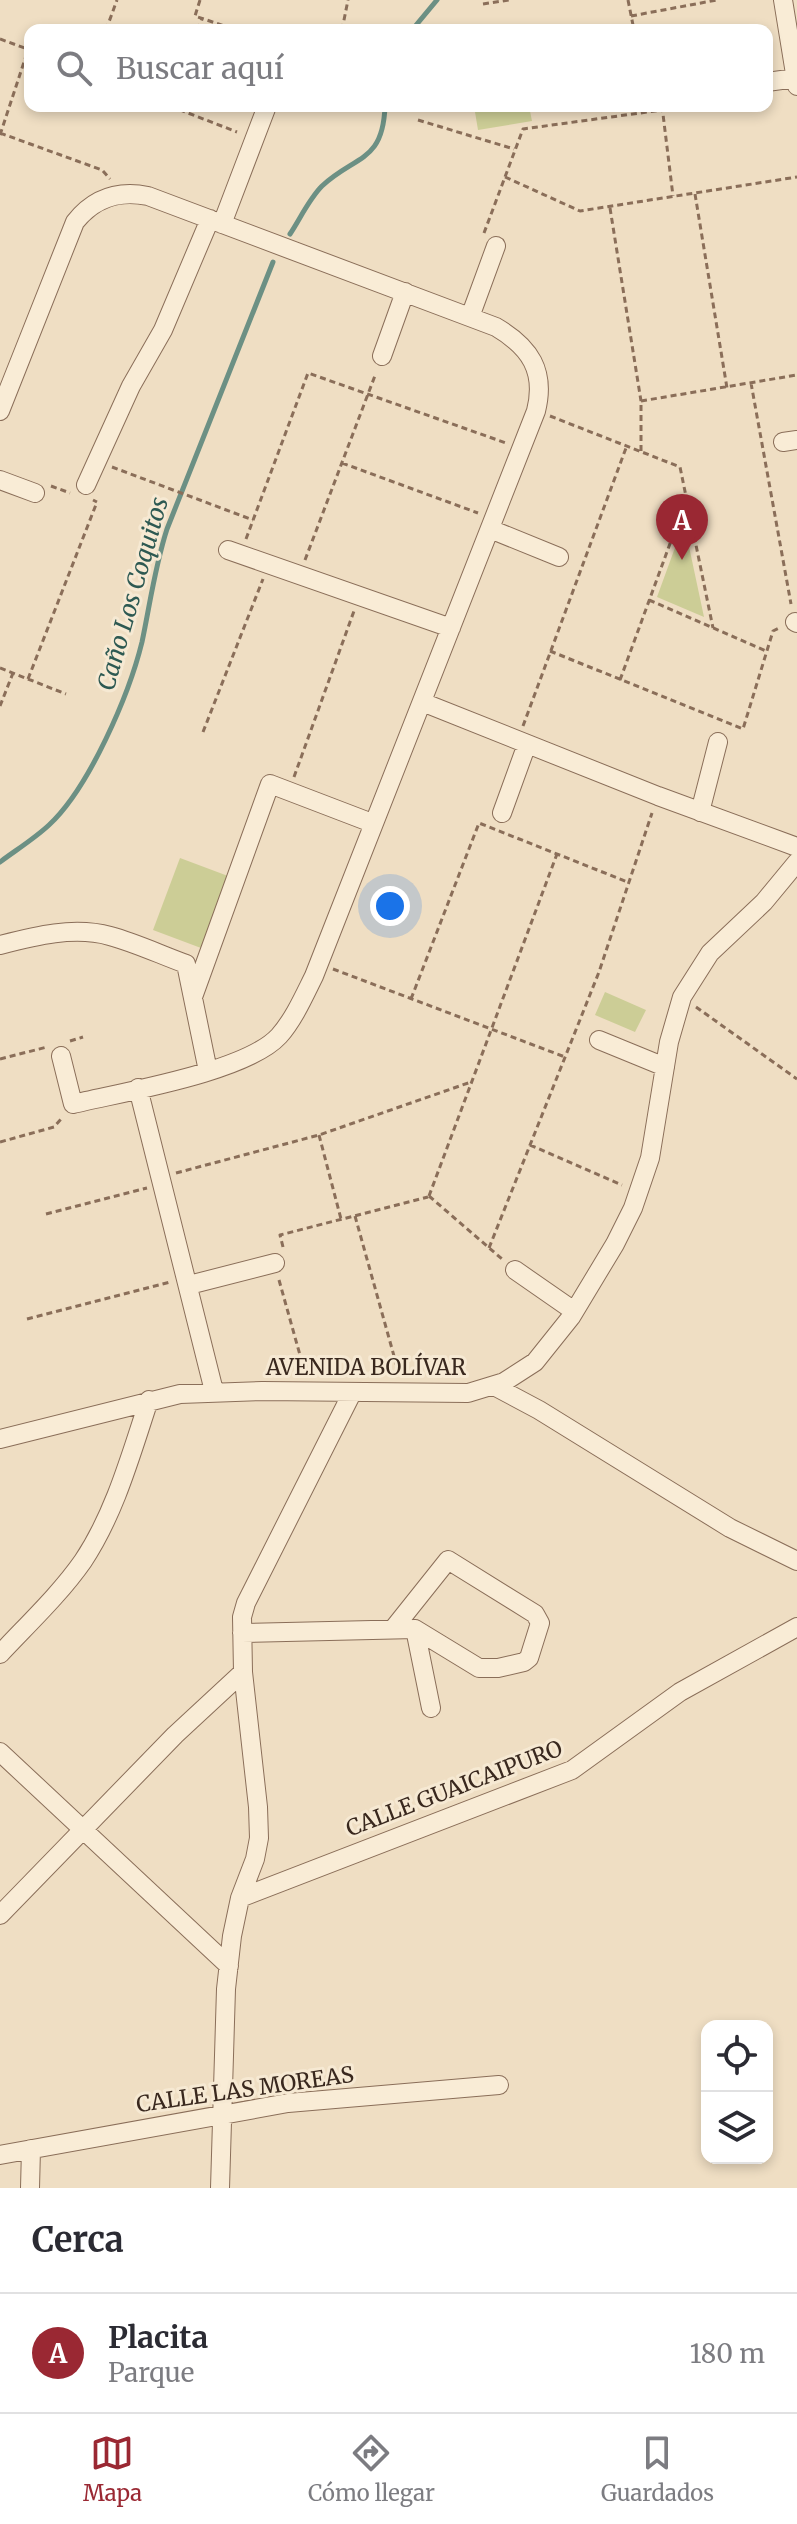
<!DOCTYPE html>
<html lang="es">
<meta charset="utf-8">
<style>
body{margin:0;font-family:Merriweather,serif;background:#f2f2f3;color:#2b2b33}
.controls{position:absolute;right:24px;bottom:24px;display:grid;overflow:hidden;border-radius:16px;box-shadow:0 4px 12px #0003}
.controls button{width:72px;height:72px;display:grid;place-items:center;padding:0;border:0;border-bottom:2px solid #e1e1e2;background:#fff;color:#2b2b33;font:40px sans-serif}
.you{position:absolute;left:390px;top:906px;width:28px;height:28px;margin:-20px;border:6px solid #fff;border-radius:50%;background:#1a73e8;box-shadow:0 0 0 12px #1a73e833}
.badge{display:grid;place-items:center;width:52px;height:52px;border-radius:50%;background:#9a2833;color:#fff;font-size:26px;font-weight:700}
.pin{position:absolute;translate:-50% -66px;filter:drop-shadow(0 2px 4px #0008)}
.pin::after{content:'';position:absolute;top:42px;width:28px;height:24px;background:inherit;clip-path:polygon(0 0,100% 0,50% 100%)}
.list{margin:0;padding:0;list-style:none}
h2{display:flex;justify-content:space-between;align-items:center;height:104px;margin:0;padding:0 32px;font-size:34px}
h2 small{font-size:26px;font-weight:400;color:#7c7c81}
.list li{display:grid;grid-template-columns:52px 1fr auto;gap:24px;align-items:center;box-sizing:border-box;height:120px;padding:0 32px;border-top:2px solid #e1e1e2}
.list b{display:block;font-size:30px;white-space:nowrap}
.list p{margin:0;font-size:26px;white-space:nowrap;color:#7c7c81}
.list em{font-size:26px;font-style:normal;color:#7c7c81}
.icon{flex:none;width:44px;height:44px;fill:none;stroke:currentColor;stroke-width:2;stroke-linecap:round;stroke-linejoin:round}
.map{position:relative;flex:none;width:797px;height:2188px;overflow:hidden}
.search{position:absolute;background:#fff;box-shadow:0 4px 12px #0003;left:24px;right:24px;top:24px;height:88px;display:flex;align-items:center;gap:20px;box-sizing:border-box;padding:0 28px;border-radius:16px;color:#7c7c81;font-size:30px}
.sheet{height:224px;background:#fff}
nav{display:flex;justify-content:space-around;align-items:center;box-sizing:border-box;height:112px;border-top:2px solid #e1e1e2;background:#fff;font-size:22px;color:#7c7c81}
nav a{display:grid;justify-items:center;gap:4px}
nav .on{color:#9a2833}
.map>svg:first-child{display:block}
</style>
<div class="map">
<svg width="797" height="2188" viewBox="0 0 797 2188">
<rect width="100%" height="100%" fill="#efdec3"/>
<path fill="#cccd96" d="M 474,106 L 529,106 L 532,121 L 478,130 Z
M 684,523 L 704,617 L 657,597 Z
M 180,858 L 228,876 L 201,948 L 153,930 Z
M 605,992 L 646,1010 L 635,1032 L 595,1015 Z"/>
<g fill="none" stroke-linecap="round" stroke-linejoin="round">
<path stroke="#6c9084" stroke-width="5" d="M 412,30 L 437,0
M 290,234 C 300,219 309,199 322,186 C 355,155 383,163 385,106
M 0,862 C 16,850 34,839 49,825 C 89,788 129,695 142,642 C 150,604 155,566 167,529 L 273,262"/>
<defs>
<path id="minor" d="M 783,0 L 797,86
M 767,82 L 796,78
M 222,224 L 267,106
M 470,317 L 496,246
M 382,356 L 405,292
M 0,411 L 75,222 C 94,198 118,190 148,196 L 496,327 C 530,347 546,371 536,411 L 314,976 C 304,996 294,1019 279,1036 C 246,1072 123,1092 73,1104 L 61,1056
M 783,442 L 797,440
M 0,480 L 35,493
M 86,485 L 131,386 L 163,330 L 210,219
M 490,529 L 559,557
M 228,550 L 451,628
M 795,622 L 797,623
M 422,702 L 658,796 L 797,847
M 700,812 L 718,742
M 502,813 L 527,744
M 0,945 C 35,936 74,926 110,936 C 136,943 161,955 186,964 L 208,1071
M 193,997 L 270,784 L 372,823
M 599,1040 L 665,1067
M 138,1088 L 214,1391
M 515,1270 L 574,1311
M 189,1285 L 275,1263
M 494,1386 L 539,1410 L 730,1528 L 797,1561
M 0,1439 L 180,1394 L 262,1391 L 468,1393 L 504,1382 L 535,1362 L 571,1317 L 615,1244 L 633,1208 L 650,1158 L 669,1042 L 682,997 L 710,953 L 764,902 L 797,862
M 415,1629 L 431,1708
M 242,1633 L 415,1629 L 479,1668 L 498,1668 L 524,1662 L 529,1658 L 540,1623 L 535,1614 L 448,1560 L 393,1629
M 0,1654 C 28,1624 60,1594 83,1561 C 115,1513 131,1454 149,1400
M 0,1752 L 229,1966
M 240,1898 L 572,1770 L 680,1692 L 797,1627
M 0,1915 L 175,1735 L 243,1672
M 0,2155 L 288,2103 L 499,2085
M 30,2188 L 31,2149
M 220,2188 L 226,1989 L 232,1936 L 240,1898 L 255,1859 L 259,1838 L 258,1807 L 243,1672 L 242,1617 L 246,1603 L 352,1393"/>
</defs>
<use href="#minor" stroke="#8a6e59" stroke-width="20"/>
<path stroke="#8a6e59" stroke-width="3" stroke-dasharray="6 4" stroke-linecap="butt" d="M 200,0 L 195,16 L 236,30
M 628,0 L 634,30
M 483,4 L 509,0
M 631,16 L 717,0
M 106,30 L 117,0
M 198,30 L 202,19
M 342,30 L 348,0
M 0,39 L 30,50
M 170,106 L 237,132
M 662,106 L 673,196
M 418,120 L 514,149
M 0,133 L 102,170 L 110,179
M 0,135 L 28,50
M 505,177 L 580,211 L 797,177
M 695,194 L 727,388
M 610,208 L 641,401
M 484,233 L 523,129 L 662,110
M 751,383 L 791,604
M 550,416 L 680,467 L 713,628
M 641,451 L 641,401 L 797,375
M 342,463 L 478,513
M 112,467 L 253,520
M 51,486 L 70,493
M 246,539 L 308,373 L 506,443
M 305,560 L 376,373
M 649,600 L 766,651
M 550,651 L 743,729 L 773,631 L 779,628
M 0,668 L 66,694
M 28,679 L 97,502 L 93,500
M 620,680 L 686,500
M 0,706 L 13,673
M 523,726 L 626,448
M 203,732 L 263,579
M 294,777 L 354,611
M 333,969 L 565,1057
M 411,999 L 479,823 L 630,883
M 696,1007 L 797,1079
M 70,1041 L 83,1037
M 0,1059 L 47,1047
M 319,1135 L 341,1219
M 0,1142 L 54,1127 L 62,1118
M 530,1145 L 622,1185
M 176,1173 L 319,1135 L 471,1082
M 429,1196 L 557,854
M 429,1196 L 502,1259
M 46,1214 L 147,1188
M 355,1216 L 399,1374
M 283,1247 L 280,1235 L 428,1197
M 489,1248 L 599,972 L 652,813
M 279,1280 L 305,1373
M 27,1319 L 170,1282"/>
<use href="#minor" stroke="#f9ecd6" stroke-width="18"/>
</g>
<g text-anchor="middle" stroke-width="6" stroke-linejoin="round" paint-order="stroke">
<g font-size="22" fill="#39281e" stroke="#f6e9d3">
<text x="366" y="1375">AVENIDA BOLÍVAR</text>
<text transform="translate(454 1788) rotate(-21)" y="8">CALLE GUAICAIPURO</text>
<text transform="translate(245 2089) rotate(-8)" y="8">CALLE LAS MOREAS</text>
</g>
<g font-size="24" font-style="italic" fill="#2d5952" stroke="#f6e9d3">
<text transform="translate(133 594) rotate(-74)" y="8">Caño Los Coquitos</text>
</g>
</g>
</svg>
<div class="controls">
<button><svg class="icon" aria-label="locate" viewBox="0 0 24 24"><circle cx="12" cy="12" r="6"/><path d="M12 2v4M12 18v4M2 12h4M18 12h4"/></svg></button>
<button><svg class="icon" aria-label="layers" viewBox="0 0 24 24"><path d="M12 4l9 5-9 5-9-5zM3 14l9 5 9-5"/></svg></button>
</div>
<div class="you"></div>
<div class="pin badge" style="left:682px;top:560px">A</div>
<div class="search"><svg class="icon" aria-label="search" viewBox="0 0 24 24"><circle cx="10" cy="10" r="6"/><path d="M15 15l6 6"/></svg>Buscar aquí</div>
</div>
<section class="sheet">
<h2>Cerca<small></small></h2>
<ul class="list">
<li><span class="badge">A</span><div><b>Placita</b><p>Parque</p></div><em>180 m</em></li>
</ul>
</section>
<nav>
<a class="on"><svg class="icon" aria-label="map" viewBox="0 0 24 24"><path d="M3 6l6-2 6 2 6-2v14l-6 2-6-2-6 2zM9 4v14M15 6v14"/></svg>Mapa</a>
<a><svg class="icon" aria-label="directions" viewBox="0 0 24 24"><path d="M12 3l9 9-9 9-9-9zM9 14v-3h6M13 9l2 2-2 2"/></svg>Cómo llegar</a>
<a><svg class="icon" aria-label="saved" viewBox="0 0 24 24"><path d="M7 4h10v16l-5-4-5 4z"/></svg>Guardados</a>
</nav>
